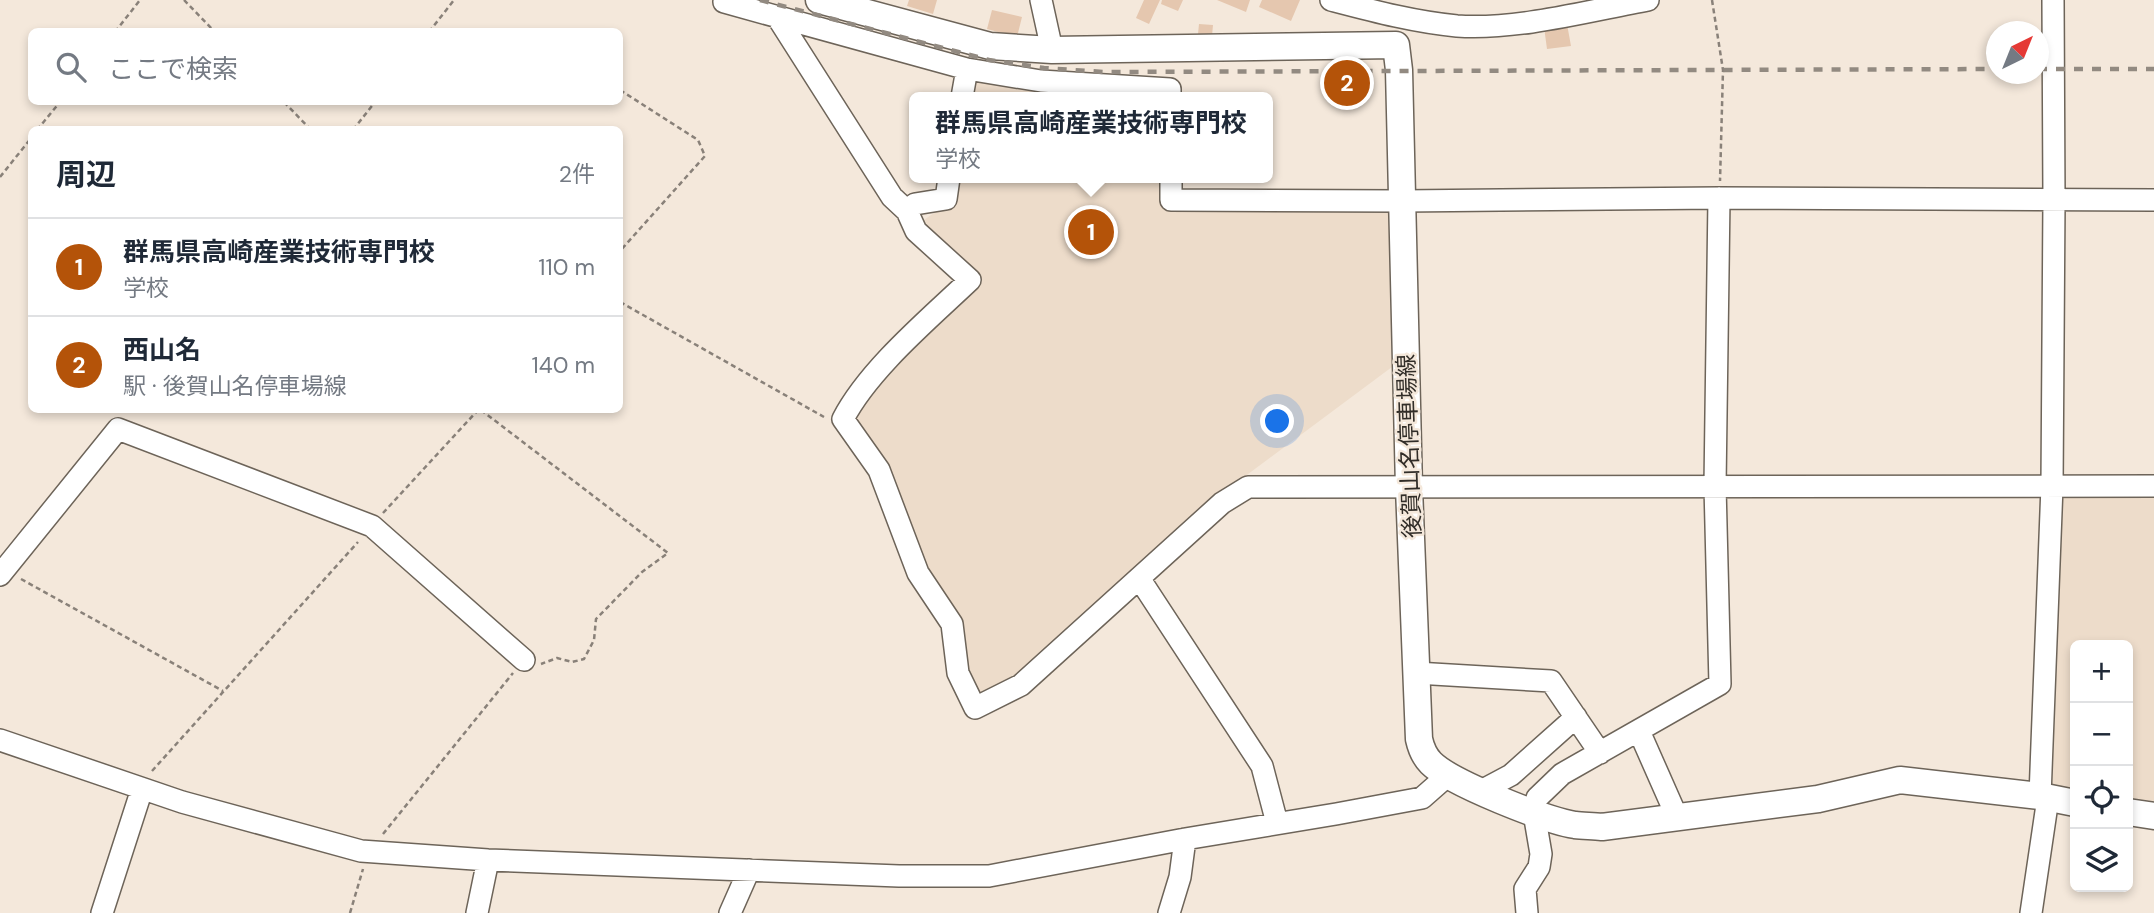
<!DOCTYPE html>
<html lang="ja">
<meta charset="utf-8">
<style>
body{margin:0;font-family:"DM Sans","Noto Sans JP",sans-serif;background:#f2f2f3;color:#1f2937}
.controls{position:absolute;right:21px;bottom:21px;display:grid;overflow:hidden;border-radius:10px;box-shadow:0 4px 10px #0003}
.controls button{width:63px;height:63px;display:grid;place-items:center;padding:0;border:0;border-bottom:2px solid #e0e1e3;background:#fff;color:#1f2937;font:35px sans-serif}
.compass{position:absolute;left:1986px;top:21px;width:63px;height:63px;border-radius:50%;background:#fff;box-shadow:0 4px 10px #0003;rotate:43deg}
.you{position:absolute;left:1278px;top:422px;width:24px;height:24px;margin:-18px;border:5px solid #fff;border-radius:50%;background:#1a73e8;box-shadow:0 0 0 10px #1a73e833}
.badge{display:grid;place-items:center;width:46px;height:46px;border-radius:50%;background:#b45309;color:#fff;font-size:23px;font-weight:700}
.pin{position:absolute;translate:-50% -50%;border:4px solid #fff;box-shadow:0 2px 7px #0006}
.popup{position:absolute;left:909px;top:92px;width:364px;height:91px;box-sizing:border-box;display:grid;place-content:center;border-radius:10px;background:#fff;filter:drop-shadow(0 2px 5px #0005);font-size:23px;white-space:nowrap;color:#747a83}
.popup b{font-size:26px;color:#1f2937}
.popup::after{content:'';position:absolute;left:50%;top:100%;margin-left:-14px;border:14px solid transparent;border-top-color:#fff}
.list{margin:0;padding:0;list-style:none}
h2{display:flex;justify-content:space-between;align-items:center;height:91px;margin:0;padding:0 28px;font-size:30px}
h2 small{font-size:23px;font-weight:400;color:#747a83}
.list li{display:grid;grid-template-columns:46px 1fr auto;gap:21px;align-items:center;box-sizing:border-box;height:98px;padding:0 28px;border-top:2px solid #e0e1e3}
.list b{display:block;font-size:26px;white-space:nowrap}
.list p{margin:0;font-size:23px;white-space:nowrap;color:#747a83}
.list em{font-size:23px;font-style:normal;color:#747a83}
.icon{flex:none;width:38px;height:38px;fill:none;stroke:currentColor;stroke-width:2;stroke-linecap:round;stroke-linejoin:round}
.map{position:relative;flex:none;width:2154px;height:913px;overflow:hidden}
.search{position:absolute;background:#fff;box-shadow:0 4px 10px #0003;left:28px;top:28px;width:595px;height:77px;display:flex;align-items:center;gap:18px;box-sizing:border-box;padding:0 24px;border-radius:10px;color:#747a83;font-size:26px}
.panel{position:absolute;background:#fff;box-shadow:0 4px 10px #0003;left:28px;top:126px;width:595px;height:287px;border-radius:10px}
.map>svg:first-child{display:block}
</style>
<div class="map">
<svg width="2154" height="913" viewBox="0 0 2154 913">
<rect width="100%" height="100%" fill="#f4e8db"/>
<path fill="#eddcca" d="M 977,78 L 1165,97 L 969,97 Z
M 953,178 L 1166,178 L 1166,204 L 1388,207 L 1396,364 L 1236,483 L 1020,678 L 982,695 L 974,692 L 935,588 L 853,421 L 853,412 L 926,331 L 982,281 L 924,226 L 924,220 L 948,203 Z
M 2154,494 L 2154,808 L 2128,803 L 2128,645 L 2075,645 L 2075,795 L 2055,791 L 2051,784 L 2059,497 Z"/>
<path fill="#e5c7af" d="M 909,0 L 937,0 L 933,14 L 907,6 Z
M 1144,0 L 1160,0 L 1149,24 L 1136,18 Z
M 1162,0 L 1183,0 L 1178,11 L 1161,4 Z
M 1217,0 L 1250,0 L 1246,12 Z
M 1262,0 L 1300,0 L 1291,21 L 1259,7 Z
M 992,10 L 1022,17 L 1017,37 L 987,29 Z
M 1199,24 L 1213,25 L 1212,36 L 1198,34 Z
M 1567,24 L 1571,46 L 1547,49 L 1544,27 Z"/>
<g fill="none" stroke-linecap="round" stroke-linejoin="round">
<defs>
<path id="minor" d="M 1041,0 L 1052,50
M 1331,0 C 1373,11 1414,22 1457,26 C 1518,30 1588,11 1648,0
M 724,2 L 967,69 L 1041,81 L 1170,89 L 1170,97
M 778,18 L 892,197 L 907,211
M 962,97 L 967,69
M 949,178 L 946,199 L 915,204 L 907,211 L 916,231 L 970,280 C 929,319 869,369 843,419 L 879,470 L 918,573 L 952,624 L 958,673 L 975,708 L 1021,685 L 1222,503 L 1248,487 L 2154,486
M 1171,178 L 1171,200 L 1402,201 L 1719,198 L 2154,200
M 0,575 L 118,429 L 372,526 L 524,660
M 1139,578 L 1262,766 L 1277,823
M 1416,673 L 1551,681 L 1600,753
M 1639,731 L 1677,817
M 0,740 L 182,802 L 361,851 L 488,860 L 899,876 L 989,876 L 1185,839 L 1336,814 L 1422,798 L 1447,776
M 1481,791 L 1511,775 L 1576,717
M 2040,796 L 2052,486 L 2054,200 L 2053,0
M 102,913 L 142,789
M 477,913 L 488,860
M 730,913 L 749,870
M 1169,913 L 1180,877 L 1185,839
M 1527,913 L 1525,889 L 1539,867 L 1541,854 L 1534,813 L 1537,798 L 1562,774 L 1720,684 L 1715,486 L 1719,198
M 2031,913 L 2048,798"/>
<path id="major" d="M 819,0 L 990,46 L 1052,50 L 1396,45 L 1399,70 L 1409,488 L 1419,739 C 1421,748 1424,756 1431,763 C 1451,783 1545,820 1575,825 C 1583,826 1593,826 1602,827 L 1818,799 L 1900,780 L 2040,796 L 2075,803
M 2128,812 L 2154,816"/>
</defs>
<use href="#minor" stroke="#6d6459" stroke-width="24"/>
<use href="#major" stroke="#6d6459" stroke-width="29"/>
<path stroke="#898179" stroke-width="2.5" stroke-dasharray="5 3.5" stroke-linecap="butt" d="M 184,0 L 215,32
M 1712,0 L 1723,70 L 1720,181
M 115,32 L 140,0
M 429,32 L 454,0
M 620,90 L 698,140 L 705,156 L 620,251
M 284,102 L 311,130
M 37,130 L 60,102
M 353,130 L 375,102
M 0,177 L 32,137
M 620,302 L 824,417
M 481,410 L 668,553 L 642,572 L 596,619 L 594,640 L 584,659 L 572,662 L 557,658 L 541,664
M 383,513 L 478,410
M 21,579 L 223,691
M 152,771 L 358,542
M 383,834 L 513,673
M 350,913 L 363,869"/>
<use href="#minor" stroke="#fff" stroke-width="21"/>
<use href="#major" stroke="#fff" stroke-width="26"/>
<path stroke="#928a81" stroke-width="4.5" stroke-dasharray="9 9" stroke-linecap="butt" d="M 760,0 L 989,60 L 1044,68 L 1103,72 L 1996,69
M 2038,69 L 2154,69"/>
</g>
<g text-anchor="middle" stroke-width="5" stroke-linejoin="round" paint-order="stroke">
<g font-size="23" fill="#312d28" stroke="#f4e8db">
<text transform="translate(1409 446) rotate(-92)" y="8">後賀山名停車場線</text>
</g>
</g>
</svg>
<div class="controls">
<button>+</button>
<button>−</button>
<button><svg class="icon" aria-label="locate" viewBox="0 0 24 24"><circle cx="12" cy="12" r="6"/><path d="M12 2v4M12 18v4M2 12h4M18 12h4"/></svg></button>
<button><svg class="icon" aria-label="layers" viewBox="0 0 24 24"><path d="M12 4l9 5-9 5-9-5zM3 14l9 5 9-5"/></svg></button>
</div>
<svg class="compass" viewBox="-18 -18 36 36"><path d="M0-13l5 13h-10z" fill="#e53935"/><path d="M0 13l5-13h-10z" fill="#747a83"/></svg>
<div class="you"></div>
<div class="pin badge" style="left:1091px;top:232px">1</div>
<div class="popup"><b>群馬県高崎産業技術専門校</b>学校</div>
<div class="pin badge" style="left:1347px;top:83px">2</div>
<div class="search"><svg class="icon" aria-label="search" viewBox="0 0 24 24"><circle cx="10" cy="10" r="6"/><path d="M15 15l6 6"/></svg>ここで検索</div>
<section class="panel">
<h2>周辺<small>2件</small></h2>
<ul class="list">
<li><span class="badge">1</span><div><b>群馬県高崎産業技術専門校</b><p>学校</p></div><em>110 m</em></li>
<li><span class="badge">2</span><div><b>西山名</b><p>駅 · 後賀山名停車場線</p></div><em>140 m</em></li>
</ul>
</section>
</div>
